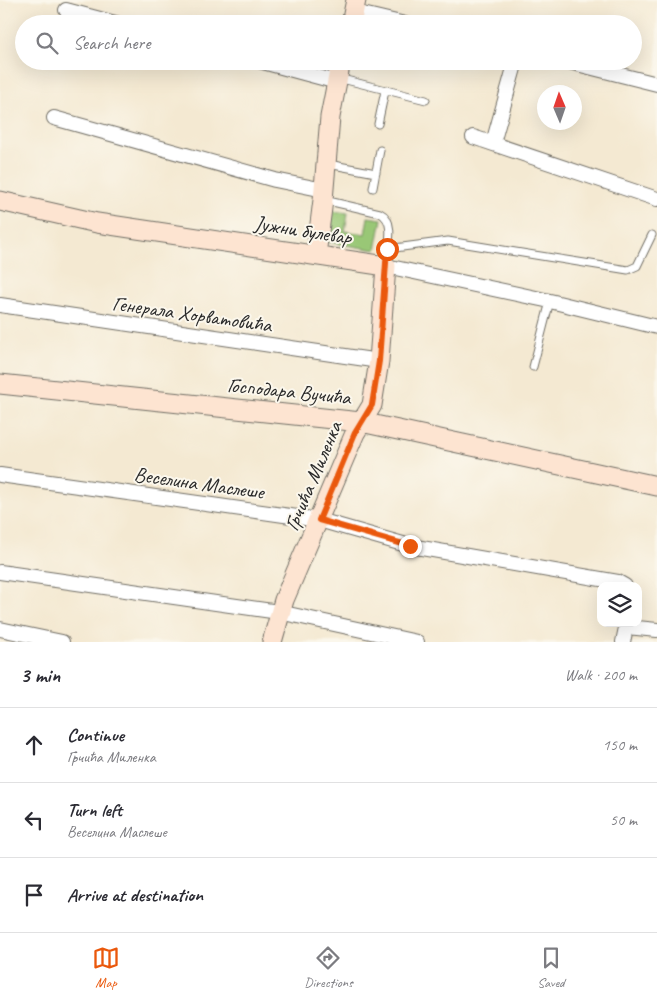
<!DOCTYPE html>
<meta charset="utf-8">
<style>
body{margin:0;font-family:Caveat,sans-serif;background:#f2f2f3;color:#2b2b33}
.controls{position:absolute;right:15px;bottom:15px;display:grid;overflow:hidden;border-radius:10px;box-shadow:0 5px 20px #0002}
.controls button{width:45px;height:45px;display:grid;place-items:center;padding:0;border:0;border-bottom:1px solid #e1e1e2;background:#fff;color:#2b2b33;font:25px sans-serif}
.compass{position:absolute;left:537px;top:85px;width:45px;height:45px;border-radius:50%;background:#fff;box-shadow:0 5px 20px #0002;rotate:358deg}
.stop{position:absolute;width:15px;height:15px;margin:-11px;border:4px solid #ea580c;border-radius:50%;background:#fff}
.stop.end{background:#ea580c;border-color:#fff;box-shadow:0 1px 5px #0008}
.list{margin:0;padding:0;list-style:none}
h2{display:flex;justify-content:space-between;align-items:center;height:65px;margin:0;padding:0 20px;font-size:21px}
h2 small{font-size:16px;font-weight:400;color:#7c7c81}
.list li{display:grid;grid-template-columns:32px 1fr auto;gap:15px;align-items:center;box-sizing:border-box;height:75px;padding:0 20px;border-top:1px solid #e1e1e2}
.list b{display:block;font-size:19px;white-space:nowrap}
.list p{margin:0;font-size:16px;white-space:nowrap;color:#7c7c81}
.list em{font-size:16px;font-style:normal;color:#7c7c81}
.icon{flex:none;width:28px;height:28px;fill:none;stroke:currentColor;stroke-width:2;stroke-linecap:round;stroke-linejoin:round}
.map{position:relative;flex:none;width:657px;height:642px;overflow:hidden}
.search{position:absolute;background:#fff;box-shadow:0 5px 20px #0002;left:15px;right:15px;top:15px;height:55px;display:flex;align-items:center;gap:12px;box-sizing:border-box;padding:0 18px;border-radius:28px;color:#7c7c81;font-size:19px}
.sheet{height:290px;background:#fff}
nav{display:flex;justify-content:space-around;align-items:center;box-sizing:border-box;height:70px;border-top:1px solid #e1e1e2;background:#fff;font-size:14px;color:#7c7c81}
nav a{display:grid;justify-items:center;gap:2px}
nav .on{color:#ea580c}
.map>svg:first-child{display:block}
</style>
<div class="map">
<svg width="657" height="642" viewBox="0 0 657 642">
<rect width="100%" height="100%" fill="#fbf7ec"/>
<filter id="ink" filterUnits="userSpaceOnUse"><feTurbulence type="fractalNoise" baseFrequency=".02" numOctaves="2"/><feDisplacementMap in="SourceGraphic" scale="10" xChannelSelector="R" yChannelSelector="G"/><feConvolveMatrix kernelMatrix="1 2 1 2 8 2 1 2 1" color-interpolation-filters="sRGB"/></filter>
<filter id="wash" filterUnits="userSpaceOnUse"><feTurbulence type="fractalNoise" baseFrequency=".0096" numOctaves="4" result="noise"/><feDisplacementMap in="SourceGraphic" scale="20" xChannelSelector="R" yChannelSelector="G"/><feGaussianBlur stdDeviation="1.12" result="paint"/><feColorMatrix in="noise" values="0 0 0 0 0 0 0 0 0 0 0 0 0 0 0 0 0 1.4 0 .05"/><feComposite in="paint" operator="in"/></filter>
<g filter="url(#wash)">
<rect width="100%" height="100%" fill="#f4e9d2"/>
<path fill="#99c776" stroke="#627950" d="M 333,211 L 348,213 L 345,231 L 365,234 L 368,217 L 382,219 L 376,250 L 327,242 Z"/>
</g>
<g filter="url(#ink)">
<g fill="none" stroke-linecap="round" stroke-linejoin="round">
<defs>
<path id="lane" d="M 338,78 L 426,100
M 378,124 L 385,91
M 328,164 L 376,173
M 373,188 L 380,150
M 324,200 L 380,213 C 397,221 387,249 386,264
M 387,249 L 448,241 L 628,270 L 637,266 L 652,235
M 533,367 L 550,301"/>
<path id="street" d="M 66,10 L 119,24
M 354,12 L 405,24
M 259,61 L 337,82
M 565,61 L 657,84
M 54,118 L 275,180 L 324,190
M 473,137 L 657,199
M 493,143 L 516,61
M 386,266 L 550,301 L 657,327
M 0,305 L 379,361
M 0,475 L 319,520 L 410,546 L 618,582 L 625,586
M 0,572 L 279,612 L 417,642
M 627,627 L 657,630
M 0,629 L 62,642
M 623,642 L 627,623"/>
<path id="secondary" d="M 351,24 L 356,0
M 0,201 L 97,223 L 386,266 L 379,361 L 372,405 L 355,433 L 284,600 L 272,642
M 316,255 L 323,200 L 330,117 L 341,61
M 0,384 L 361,422 L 657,486"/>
</defs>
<use href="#lane" stroke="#716e65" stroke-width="9"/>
<use href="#street" stroke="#716e65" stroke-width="16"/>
<use href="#secondary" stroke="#716e65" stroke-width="21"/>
<use href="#lane" stroke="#fff" stroke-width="7"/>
<use href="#street" stroke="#fff" stroke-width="14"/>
<use href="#secondary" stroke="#fde4d1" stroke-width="19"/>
</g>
</g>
<g fill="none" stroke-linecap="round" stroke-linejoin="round" filter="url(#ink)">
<path stroke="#ea580c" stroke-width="6" d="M 387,249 L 379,361 L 372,405 L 355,433 L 319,520 L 410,546"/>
</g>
<g text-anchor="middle" stroke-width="4" stroke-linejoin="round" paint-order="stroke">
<g font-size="21" fill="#2b2b2b" stroke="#fbf7ec">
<text transform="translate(303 230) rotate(9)" y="7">Јужни булевар</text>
<text transform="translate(192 314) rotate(8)" y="7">Генерала Хорватовића</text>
<text transform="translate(289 391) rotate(6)" y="7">Господара Вучића</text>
<text transform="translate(313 476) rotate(-67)" y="7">Грчића Миленка</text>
<text transform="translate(199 483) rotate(8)" y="7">Веселина Маслеше</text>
</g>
</g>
</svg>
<div class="controls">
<button><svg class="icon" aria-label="layers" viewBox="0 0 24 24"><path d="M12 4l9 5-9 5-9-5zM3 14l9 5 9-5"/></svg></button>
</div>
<svg class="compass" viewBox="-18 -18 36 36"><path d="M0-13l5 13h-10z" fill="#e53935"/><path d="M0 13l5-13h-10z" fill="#7c7c81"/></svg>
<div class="stop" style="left:387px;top:249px"></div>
<div class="stop end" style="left:410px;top:546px"></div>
<div class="search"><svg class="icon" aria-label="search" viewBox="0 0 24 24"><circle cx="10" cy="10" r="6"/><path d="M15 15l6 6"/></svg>Search here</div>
</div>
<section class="sheet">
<h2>3 min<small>Walk · 200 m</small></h2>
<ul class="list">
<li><svg class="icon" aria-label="ahead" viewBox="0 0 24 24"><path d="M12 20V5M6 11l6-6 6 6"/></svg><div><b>Continue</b><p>Грчића Миленка</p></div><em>150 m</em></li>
<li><svg class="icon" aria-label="left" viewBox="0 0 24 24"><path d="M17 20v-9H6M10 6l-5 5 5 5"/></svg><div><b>Turn left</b><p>Веселина Маслеше</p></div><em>50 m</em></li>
<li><svg class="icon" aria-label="arrive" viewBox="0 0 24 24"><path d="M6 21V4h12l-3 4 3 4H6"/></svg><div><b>Arrive at destination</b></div></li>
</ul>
</section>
<nav>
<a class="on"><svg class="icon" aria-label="map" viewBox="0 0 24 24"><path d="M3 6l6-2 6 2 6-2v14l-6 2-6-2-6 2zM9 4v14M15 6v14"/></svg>Map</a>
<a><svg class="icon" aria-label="directions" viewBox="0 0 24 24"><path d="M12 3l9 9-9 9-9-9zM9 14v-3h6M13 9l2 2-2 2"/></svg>Directions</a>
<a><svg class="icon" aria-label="saved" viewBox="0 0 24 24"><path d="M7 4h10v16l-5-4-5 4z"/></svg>Saved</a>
</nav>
